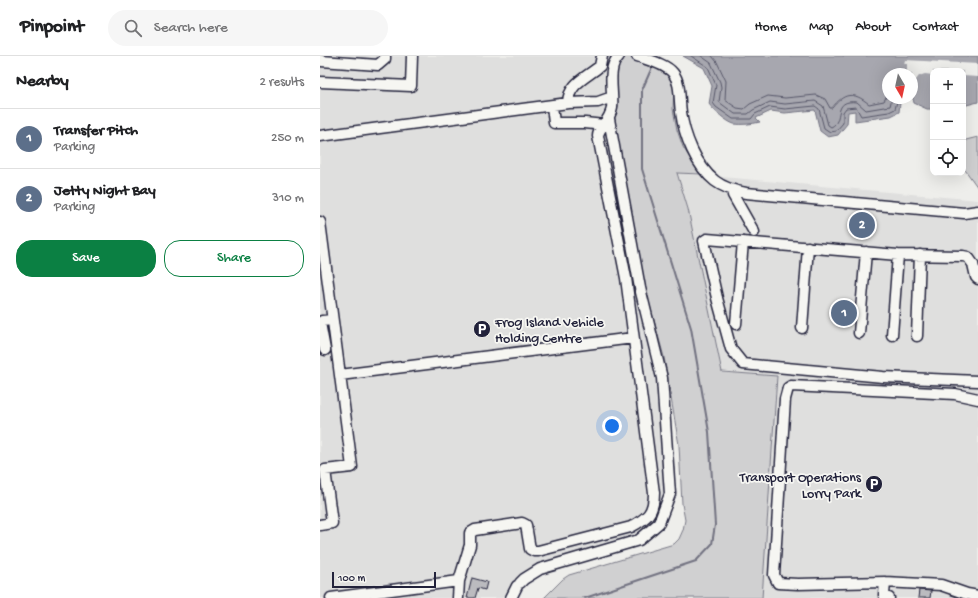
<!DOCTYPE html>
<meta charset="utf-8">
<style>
body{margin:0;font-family:"Gochi Hand",sans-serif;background:#f6f6f6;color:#202124}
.controls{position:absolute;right:12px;top:12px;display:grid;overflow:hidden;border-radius:8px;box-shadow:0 4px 16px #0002}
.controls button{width:36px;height:36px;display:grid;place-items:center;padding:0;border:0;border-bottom:1px solid #e0e0e0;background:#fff;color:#202124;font:20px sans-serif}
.compass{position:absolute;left:562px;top:12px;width:36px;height:36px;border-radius:50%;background:#fff;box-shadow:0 4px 16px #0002;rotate:171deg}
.scale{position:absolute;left:12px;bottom:10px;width:104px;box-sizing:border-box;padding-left:4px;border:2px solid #22223b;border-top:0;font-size:11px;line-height:14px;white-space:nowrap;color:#22223b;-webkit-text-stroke:3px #f6f6f2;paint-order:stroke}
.you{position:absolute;left:292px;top:370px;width:14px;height:14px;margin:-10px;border:3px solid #fff;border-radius:50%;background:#1a73e8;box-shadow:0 0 0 6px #1a73e833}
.badge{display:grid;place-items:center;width:26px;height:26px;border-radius:50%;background:#0b8043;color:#fff;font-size:13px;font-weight:700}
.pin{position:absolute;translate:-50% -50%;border:2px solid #fff;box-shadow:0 1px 4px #0006}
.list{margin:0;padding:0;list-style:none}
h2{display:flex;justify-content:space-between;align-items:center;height:52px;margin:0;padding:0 16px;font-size:17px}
h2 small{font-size:13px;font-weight:400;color:#757577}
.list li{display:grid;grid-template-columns:26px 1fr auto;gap:12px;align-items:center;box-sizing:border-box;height:60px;padding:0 16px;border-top:1px solid #e0e0e0}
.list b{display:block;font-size:15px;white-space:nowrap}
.list p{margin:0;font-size:13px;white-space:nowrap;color:#757577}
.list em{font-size:13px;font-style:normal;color:#757577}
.actions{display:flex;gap:8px;padding:12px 16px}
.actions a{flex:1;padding:9px 0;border:1px solid #0b8043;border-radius:16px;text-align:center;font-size:14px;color:#0b8043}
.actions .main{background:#0b8043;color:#fff}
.icon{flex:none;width:22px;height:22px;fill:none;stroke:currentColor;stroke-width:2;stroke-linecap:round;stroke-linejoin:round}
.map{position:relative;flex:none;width:658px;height:542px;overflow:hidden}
header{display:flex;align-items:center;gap:24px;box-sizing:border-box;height:56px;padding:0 20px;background:#fff;border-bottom:1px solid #e0e0e0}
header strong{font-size:19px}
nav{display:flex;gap:22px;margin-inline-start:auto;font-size:14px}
.search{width:280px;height:36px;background:#f6f6f6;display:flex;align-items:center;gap:10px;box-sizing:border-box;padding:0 14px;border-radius:22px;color:#757577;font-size:15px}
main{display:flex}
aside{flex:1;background:#fff}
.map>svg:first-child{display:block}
</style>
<header>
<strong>Pinpoint</strong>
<div class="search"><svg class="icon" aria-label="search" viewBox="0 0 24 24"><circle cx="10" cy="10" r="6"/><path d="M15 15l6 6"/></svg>Search here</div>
<nav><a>Home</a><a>Map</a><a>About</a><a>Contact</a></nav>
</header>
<main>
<aside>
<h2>Nearby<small>2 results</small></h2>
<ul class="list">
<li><span class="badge" style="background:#5c6f8a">1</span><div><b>Transfer Pitch</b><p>Parking</p></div><em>250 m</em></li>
<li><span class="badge" style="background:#5c6f8a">2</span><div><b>Jetty Night Bay</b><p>Parking</p></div><em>310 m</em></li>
</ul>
<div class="actions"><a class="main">Save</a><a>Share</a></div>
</aside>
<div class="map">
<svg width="658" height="542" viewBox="0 0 658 542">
<rect width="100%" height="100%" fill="#eeeeeb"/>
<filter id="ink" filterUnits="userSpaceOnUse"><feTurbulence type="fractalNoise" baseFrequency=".025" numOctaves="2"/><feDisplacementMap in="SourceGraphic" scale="8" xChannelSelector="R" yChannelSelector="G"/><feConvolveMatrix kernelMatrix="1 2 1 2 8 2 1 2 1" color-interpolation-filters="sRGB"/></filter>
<g filter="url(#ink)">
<path fill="#dfdfde" d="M 0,0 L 290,0 L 287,56 L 339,323 L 346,440 L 332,469 L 315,479 L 215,509 L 190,530 L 185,542 L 0,542 Z
M 357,117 L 658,144 L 658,542 L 442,542 L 457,320 L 402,316 L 368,153 Z"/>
<path fill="#d0d0d1" stroke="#797986" d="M 303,0 L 310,0 L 343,13 L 350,19 L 354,30 L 353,53 L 357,74 L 363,91 L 380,118 L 357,117 L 368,153 L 402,316 L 457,320 L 442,542 L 224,542 L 243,523 L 249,519 L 354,488 L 359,483 L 363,474 L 365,464 L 362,448 L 359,389 L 344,301 L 323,224 L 295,66 L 292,23 Z
M 658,81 L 658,132 L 643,111 L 643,92 L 646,84 Z"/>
<path fill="#a7a7af" stroke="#727281" d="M 363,0 L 658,0 L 658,46 L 643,50 L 643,15 L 613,15 L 613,53 L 607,53 L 594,47 L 592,38 L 592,18 L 568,18 L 568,42 L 582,42 L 580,47 L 579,56 L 571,60 L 535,65 L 535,55 L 528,56 L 527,68 L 518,79 L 508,81 L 500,75 L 495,54 L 465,57 L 451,55 L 436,62 L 440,66 C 432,68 422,69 414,68 C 407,66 393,54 389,48 L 392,30 L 384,12 Z"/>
<path fill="#eeeeeb" d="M 585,4 L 658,8 L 658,21 L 643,20 L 643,15 L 613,15 L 613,19 L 605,18 L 599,20 L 596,24 L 592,31 L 592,18 L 587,18 L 587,8 L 584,8 Z"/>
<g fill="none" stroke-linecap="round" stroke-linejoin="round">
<path stroke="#575769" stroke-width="1" d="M 371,0 L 388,11 L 396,29 L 393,47 L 396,51 L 413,63 L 431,63 L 435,58 L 450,51 L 465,53 L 495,50 L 499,53 L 504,72 L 510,76 L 516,75 L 523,67 L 523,56 L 526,52 L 536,51 L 541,60 L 569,56 L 575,53 L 578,42
M 381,0 L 391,7 L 400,26 L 401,31 L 399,46 L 415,58 L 428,58 L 433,54 L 450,46 L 465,48 L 495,45 L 503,50 L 508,69 L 511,71 C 525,65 511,43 537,46 L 546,54 L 570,50 L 572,42
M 392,0 L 397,6 L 406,25 L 405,44 L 417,52 L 424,53 L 430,48 L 448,40 L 465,42 L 496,39 L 505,43 L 510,52 L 512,52 C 524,37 533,35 549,48 L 564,45 L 568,37"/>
<path stroke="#727281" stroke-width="2" d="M 265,542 L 376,505 L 392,488 L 395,469 L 389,376 L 371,272 L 322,113 L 322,34 L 333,9"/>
</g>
<path fill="#bbbbbf" stroke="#22223b" d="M 152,522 L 167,526 L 165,534 L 158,532 L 155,542 L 147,542 Z
M 599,534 L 611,535 L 610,542 L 598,542 Z"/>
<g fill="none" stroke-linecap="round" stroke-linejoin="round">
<defs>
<path id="minor" d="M 282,0 L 280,10 C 267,21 248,28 248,47 L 278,46 L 292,41
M 317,0 C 328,4 346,8 353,17 C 361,27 359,43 361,56 C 364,79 376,110 395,125 C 404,132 415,135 426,137 L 644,157 L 658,155
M 0,4 L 1,5 L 58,9 L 65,3 L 65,0
M 0,26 L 91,30 L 92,0
M 232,50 L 234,67 L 265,67 L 284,69
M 0,80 L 248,47
M 413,134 L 413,139 L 434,176
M 0,166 L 32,411 L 5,414 L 12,467 L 0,469
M 658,223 L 656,221 L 653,208 L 648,201 L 643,200 L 578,199 L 387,183 L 384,185 L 397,242 L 411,293 L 423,308 L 563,321 L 658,325
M 416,268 L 423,186
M 482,272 L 488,191
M 539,277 L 546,196
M 572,279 L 578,199
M 597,280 L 600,199
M 5,294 L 0,267 L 2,265 L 12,264
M 20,319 L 313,282
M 658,343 L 635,338 L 471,330 L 468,332 L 465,343 L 454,519 L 458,527 L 478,528 L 565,526 L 621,529 L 647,538 L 658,540
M 565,526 L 564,539 L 565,541 L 569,542
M 200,527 L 204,523 L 220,513 L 319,484 L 339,467 L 350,438 L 342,322 L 320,232 L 289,63
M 11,542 L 139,525
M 138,542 L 139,525 L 150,489 L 150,477 L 155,474 L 202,467 L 206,469 L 210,493 L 214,495 L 218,495 L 311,471 C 327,462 334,457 334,437 L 306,222 L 278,80 C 278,72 290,65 292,52 C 294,36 286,13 299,0
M 191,542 L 197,530"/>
</defs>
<use href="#minor" stroke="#22223b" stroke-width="13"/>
<use href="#minor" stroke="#f6f6f2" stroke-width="10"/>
</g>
</g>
<defs>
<symbol id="parking-disc" viewBox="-11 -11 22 22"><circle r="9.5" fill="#22223b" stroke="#f6f6f2"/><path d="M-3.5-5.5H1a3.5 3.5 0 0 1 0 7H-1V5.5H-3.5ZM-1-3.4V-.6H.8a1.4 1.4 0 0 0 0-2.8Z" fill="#fff"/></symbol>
</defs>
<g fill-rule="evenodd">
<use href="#parking-disc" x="152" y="263" width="20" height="20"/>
<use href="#parking-disc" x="544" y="418" width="20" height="20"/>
</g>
<g text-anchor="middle" stroke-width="3.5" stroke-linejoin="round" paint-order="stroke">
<g font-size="14" fill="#22223b" stroke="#f6f6f2" text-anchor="start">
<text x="175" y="270">Frog Island Vehicle<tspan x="175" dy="16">Holding Centre</tspan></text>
<text x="541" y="425" text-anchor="end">Transport Operations<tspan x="541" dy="16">Lorry Park</tspan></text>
</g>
</g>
</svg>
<div class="controls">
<button>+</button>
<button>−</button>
<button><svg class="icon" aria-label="locate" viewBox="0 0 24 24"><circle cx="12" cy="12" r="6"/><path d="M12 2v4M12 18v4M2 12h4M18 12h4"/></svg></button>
</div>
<svg class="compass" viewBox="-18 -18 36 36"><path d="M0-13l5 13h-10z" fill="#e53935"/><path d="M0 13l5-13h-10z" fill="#757577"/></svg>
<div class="scale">100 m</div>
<div class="you"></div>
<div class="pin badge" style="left:524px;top:257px;background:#5c6f8a">1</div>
<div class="pin badge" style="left:542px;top:169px;background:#5c6f8a">2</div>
</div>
</main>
